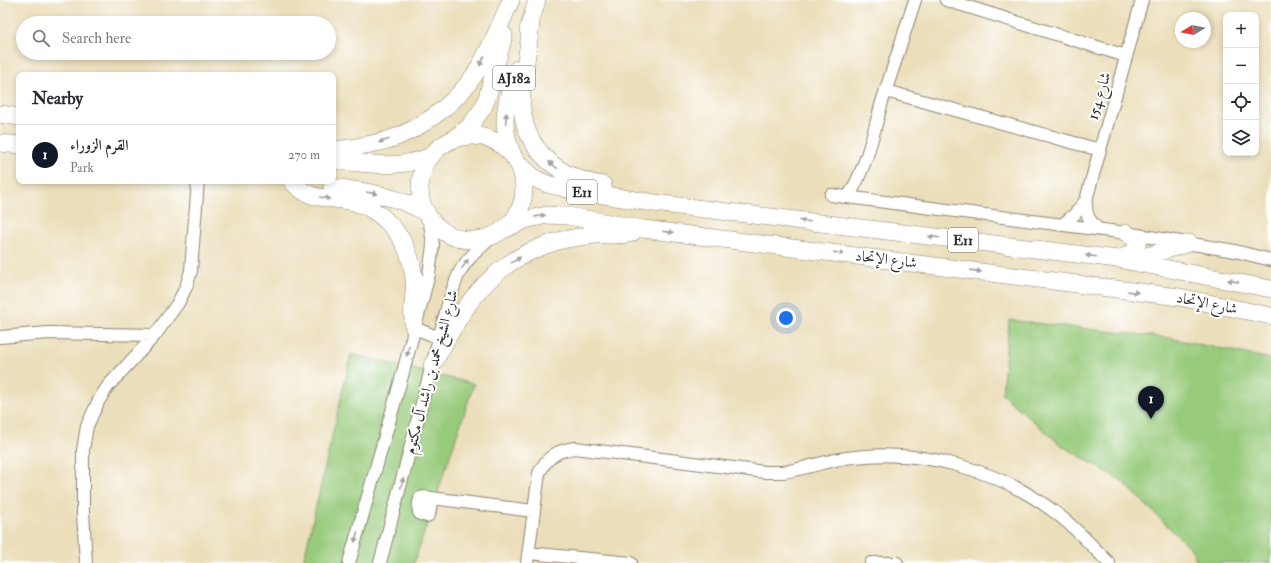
<!DOCTYPE html>
<meta charset="utf-8">
<style>
body{margin:0;font-family:"IM FELL Double Pica",Amiri,serif;background:#f2f2f3;color:#2b2b33}
.controls{position:absolute;right:12px;top:12px;display:grid;overflow:hidden;border-radius:8px;box-shadow:0 2px 6px #0003}
.controls button{width:36px;height:36px;display:grid;place-items:center;padding:0;border:0;border-bottom:1px solid #e1e1e2;background:#fff;color:#2b2b33;font:20px sans-serif}
.compass{position:absolute;left:1175px;top:12px;width:36px;height:36px;border-radius:50%;background:#fff;box-shadow:0 2px 6px #0003;rotate:260deg}
.you{position:absolute;left:786px;top:318px;width:14px;height:14px;margin:-10px;border:3px solid #fff;border-radius:50%;background:#1a73e8;box-shadow:0 0 0 6px #1a73e833}
.badge{display:grid;place-items:center;width:26px;height:26px;border-radius:50%;background:#111827;color:#fff;font-size:13px;font-weight:700}
.pin{position:absolute;translate:-50% -33px;filter:drop-shadow(0 1px 2px #0008)}
.pin::after{content:'';position:absolute;top:21px;width:14px;height:12px;background:inherit;clip-path:polygon(0 0,100% 0,50% 100%)}
.list{margin:0;padding:0;list-style:none}
h2{display:flex;justify-content:space-between;align-items:center;height:52px;margin:0;padding:0 16px;font-size:17px}
h2 small{font-size:13px;font-weight:400;color:#7c7c81}
.list li{display:grid;grid-template-columns:26px 1fr auto;gap:12px;align-items:center;box-sizing:border-box;height:60px;padding:0 16px;border-top:1px solid #e1e1e2}
.list b{display:block;font-size:15px;white-space:nowrap}
.list p{margin:0;font-size:13px;white-space:nowrap;color:#7c7c81}
.list em{font-size:13px;font-style:normal;color:#7c7c81}
.icon{flex:none;width:22px;height:22px;fill:none;stroke:currentColor;stroke-width:2;stroke-linecap:round;stroke-linejoin:round}
.map{position:relative;flex:none;width:1271px;height:563px;overflow:hidden}
.search{position:absolute;background:#fff;box-shadow:0 2px 6px #0003;left:16px;top:16px;width:320px;height:44px;display:flex;align-items:center;gap:10px;box-sizing:border-box;padding:0 14px;border-radius:22px;color:#7c7c81;font-size:15px}
.panel{position:absolute;background:#fff;box-shadow:0 2px 6px #0003;left:16px;top:72px;width:320px;height:112px;border-radius:8px}
.map>svg:first-child{display:block}
</style>
<div class="map">
<svg width="1271" height="563" viewBox="0 0 1271 563">
<rect width="100%" height="100%" fill="#fff"/>
<filter id="ink" filterUnits="userSpaceOnUse"><feTurbulence type="fractalNoise" baseFrequency=".025" numOctaves="2"/><feDisplacementMap in="SourceGraphic" scale="8" xChannelSelector="R" yChannelSelector="G"/><feConvolveMatrix kernelMatrix="1 2 1 2 8 2 1 2 1" color-interpolation-filters="sRGB"/></filter>
<filter id="wash" filterUnits="userSpaceOnUse"><feTurbulence type="fractalNoise" baseFrequency=".012" numOctaves="4" result="noise"/><feDisplacementMap in="SourceGraphic" scale="16" xChannelSelector="R" yChannelSelector="G"/><feGaussianBlur stdDeviation="0.9" result="paint"/><feColorMatrix in="noise" values="0 0 0 0 0 0 0 0 0 0 0 0 0 0 0 0 0 1.4 0 .05"/><feComposite in="paint" operator="in"/></filter>
<g filter="url(#wash)">
<rect width="100%" height="100%" fill="#ebdeba"/>
<path fill="#97ca7a" stroke="#617a52" d="M 1009,320 L 1169,338 L 1271,359 L 1271,563 L 1198,563 L 1192,550 L 1122,481 L 1061,445 L 1002,394 Z
M 351,354 L 474,384 L 414,563 L 303,563 Z"/>
</g>
<g filter="url(#ink)">
<g fill="none" stroke-linecap="round" stroke-linejoin="round">
<defs>
<path id="minor" d="M 946,0 L 1126,56
M 886,91 L 1100,150
M 831,195 L 1126,233 L 1235,251 L 1271,260
M 848,197 C 866,169 873,134 882,102 C 893,68 904,34 915,0
M 1062,225 L 1075,214 L 1086,200
M 1100,230 C 1089,222 1085,214 1086,200 L 1142,0
M 414,328 L 440,338
M 0,337 L 48,333 L 155,335
M 432,498 L 429,515 L 427,516 L 420,514 C 417,510 419,502 420,498 L 424,497 L 533,511
M 529,553 L 631,563
M 86,563 L 83,513 L 83,450 L 87,426 L 99,400 L 108,386 L 155,335 L 178,303 L 186,287 L 191,271 L 192,257 L 198,181
M 349,563 L 402,376 L 429,274 L 433,245 L 429,217
M 380,563 L 447,308 C 450,298 453,288 457,278 C 464,260 480,248 494,235
M 527,563 L 539,473 C 547,457 557,450 575,448 L 765,472 C 771,472 777,472 783,472 C 807,469 829,459 854,457 C 924,449 1000,470 1056,513 C 1076,528 1092,546 1109,563
M 871,563 L 897,563"/>
<path id="highway" d="M 531,20 C 530,44 524,67 522,91 C 518,144 553,177 603,185
M 528,30 L 537,0
M 0,114 L 19,117
M420 188a52 52 0 1 1 104 0a52 52 0 1 1-104 0Z
M 453,139 L 469,127 L 483,108 L 487,98 L 504,35
M 0,143 L 19,145
M 333,149 C 344,150 355,147 366,145 C 378,143 390,140 401,135 C 429,123 458,100 475,74 C 490,51 500,24 511,0
M 513,156 C 510,148 507,140 506,132 C 502,111 511,88 517,69
M 333,160 C 369,164 397,170 431,156
M 518,163 L 536,179 L 547,184 L 572,190 L 654,203 L 1118,259 L 1271,289
M 292,181 C 309,203 333,196 357,203 C 381,210 401,233 409,255 C 413,267 415,280 414,292 C 413,305 411,315 414,328
M 332,187 C 368,192 395,195 427,213
M 503,230 L 525,220 L 547,215 L 568,216 L 643,229 L 1179,297 L 1271,316
M 1119,259 C 1136,252 1146,245 1126,233
M 1134,260 L 1189,243
M 432,366 C 457,319 478,278 527,253 C 538,248 550,243 562,240 C 573,238 584,236 595,235 C 607,234 620,237 632,233"/>
</defs>
<use href="#minor" stroke="#8b8472" stroke-width="14"/>
<use href="#highway" stroke="#8b8472" stroke-width="18"/>
<use href="#minor" stroke="#fff" stroke-width="12"/>
<use href="#highway" stroke="#fff" stroke-width="17"/>
</g>
<defs><path id="oneway-solid" d="M-6-.8H1V-3.2L6.5 0L1 3.2V.8H-6Z"/></defs>
<g fill="#a0a0a0">
<use href="#oneway-solid" transform="translate(482 61) rotate(118)"/>
<use href="#oneway-solid" transform="translate(506 118) rotate(-86)"/>
<use href="#oneway-solid" transform="translate(384 141) rotate(164)"/>
<use href="#oneway-solid" transform="translate(553 165) rotate(-142)"/>
<use href="#oneway-solid" transform="translate(372 193) rotate(9)"/>
<use href="#oneway-solid" transform="translate(325 198) rotate(9)"/>
<use href="#oneway-solid" transform="translate(540 216) rotate(-11)"/>
<use href="#oneway-solid" transform="translate(805 221) rotate(-173)"/>
<use href="#oneway-solid" transform="translate(668 232) rotate(7)"/>
<use href="#oneway-solid" transform="translate(934 237) rotate(-173)"/>
<use href="#oneway-solid" transform="translate(839 253) rotate(7)"/>
<use href="#oneway-solid" transform="translate(1091 256) rotate(-173)"/>
<use href="#oneway-solid" transform="translate(516 260) rotate(-32)"/>
<use href="#oneway-solid" transform="translate(465 264) rotate(-55)"/>
<use href="#oneway-solid" transform="translate(976 271) rotate(8)"/>
<use href="#oneway-solid" transform="translate(1233 281) rotate(-169)"/>
<use href="#oneway-solid" transform="translate(1133 292) rotate(7)"/>
<use href="#oneway-solid" transform="translate(408 351) rotate(104)"/>
<use href="#oneway-solid" transform="translate(402 483) rotate(-75)"/>
<use href="#oneway-solid" transform="translate(356 537) rotate(105)"/>
</g>
</g>
<g text-anchor="middle" stroke-width="4" stroke-linejoin="round" paint-order="stroke">
<g fill="#fff" stroke="#6b6b6b" stroke-width="1">
<rect x="493" y="66" width="42" height="24" rx="3"/>
<rect x="567" y="180" width="30" height="24" rx="3"/>
<rect x="948" y="228" width="30" height="24" rx="3"/>
</g>
<g font-size="14" font-weight="bold" fill="#2b2b2b">
<text x="514" y="83">AJ182</text>
<text x="582" y="197">E11</text>
<text x="963" y="245">E11</text>
</g>
<g font-size="15" fill="#2b2b2b" stroke="#fff">
<text transform="translate(1099 96) rotate(-74)" y="5">شارع 154</text>
<text transform="translate(886 259) rotate(7)" y="5">شارع الإتحاد</text>
<text transform="translate(1207 303) rotate(11)" y="5">شارع الإتحاد</text>
<text transform="translate(431 372) rotate(-75)" y="5">شارع الشيخ محمد بن راشد آل مكتوم</text>
</g>
</g>
</svg>
<div class="controls">
<button>+</button>
<button>−</button>
<button><svg class="icon" aria-label="locate" viewBox="0 0 24 24"><circle cx="12" cy="12" r="6"/><path d="M12 2v4M12 18v4M2 12h4M18 12h4"/></svg></button>
<button><svg class="icon" aria-label="layers" viewBox="0 0 24 24"><path d="M12 4l9 5-9 5-9-5zM3 14l9 5 9-5"/></svg></button>
</div>
<svg class="compass" viewBox="-18 -18 36 36"><path d="M0-13l5 13h-10z" fill="#e53935"/><path d="M0 13l5-13h-10z" fill="#7c7c81"/></svg>
<div class="you"></div>
<div class="pin badge" style="left:1151px;top:419px">1</div>
<div class="search"><svg class="icon" aria-label="search" viewBox="0 0 24 24"><circle cx="10" cy="10" r="6"/><path d="M15 15l6 6"/></svg>Search here</div>
<section class="panel">
<h2>Nearby<small></small></h2>
<ul class="list">
<li><span class="badge">1</span><div><b>القرم الزوراء</b><p>Park</p></div><em>270 m</em></li>
</ul>
</section>
</div>
